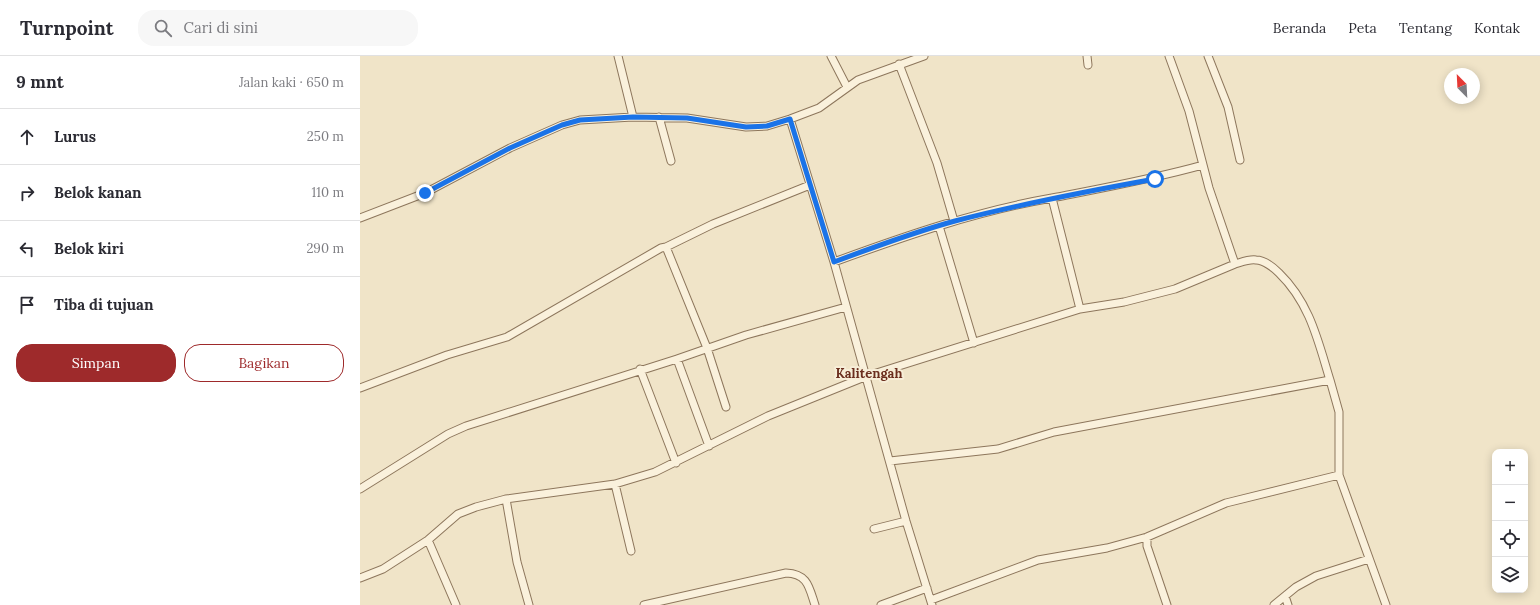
<!DOCTYPE html>
<html lang="id">
<meta charset="utf-8">
<style>
body{margin:0;font-family:Lora,serif;background:#f7f7f7;color:#2b2b33}
.controls{position:absolute;right:12px;bottom:12px;display:grid;overflow:hidden;border-radius:8px;box-shadow:0 2px 10px #0003}
.controls button{width:36px;height:36px;display:grid;place-items:center;padding:0;border:0;border-bottom:1px solid #e1e1e2;background:#fff;color:#2b2b33;font:20px sans-serif}
.compass{position:absolute;left:1084px;top:12px;width:36px;height:36px;border-radius:50%;background:#fff;box-shadow:0 2px 10px #0003;rotate:336deg}
.stop{position:absolute;width:12px;height:12px;margin:-9px;border:3px solid #1a73e8;border-radius:50%;background:#fff}
.stop.end{background:#1a73e8;border-color:#fff;box-shadow:0 1px 4px #0008}
.list{margin:0;padding:0;list-style:none}
h2{display:flex;justify-content:space-between;align-items:center;height:52px;margin:0;padding:0 16px;font-size:17px}
h2 small{font-size:13px;font-weight:400;color:#7c7c81}
.list li{display:grid;grid-template-columns:26px 1fr auto;gap:12px;align-items:center;box-sizing:border-box;height:56px;padding:0 16px;border-top:1px solid #e1e1e2}
.list b{display:block;font-size:15px;white-space:nowrap}
.list em{font-size:13px;font-style:normal;color:#7c7c81}
.actions{display:flex;gap:8px;padding:12px 16px}
.actions a{flex:1;padding:9px 0;border:1px solid #9e2a2b;border-radius:16px;text-align:center;font-size:14px;color:#9e2a2b}
.actions .main{background:#9e2a2b;color:#fff}
.icon{flex:none;width:22px;height:22px;fill:none;stroke:currentColor;stroke-width:2;stroke-linecap:round;stroke-linejoin:round}
.map{position:relative;flex:none;width:1180px;height:549px;overflow:hidden}
header{display:flex;align-items:center;gap:24px;box-sizing:border-box;height:56px;padding:0 20px;background:#fff;border-bottom:1px solid #e1e1e2}
header strong{font-size:19px}
nav{display:flex;gap:22px;margin-inline-start:auto;font-size:14px}
.search{width:280px;height:36px;background:#f7f7f7;display:flex;align-items:center;gap:10px;box-sizing:border-box;padding:0 14px;border-radius:16px;color:#7c7c81;font-size:15px}
main{display:flex}
aside{flex:1;background:#fff}
.map>svg:first-child{display:block}
</style>
<header>
<strong>Turnpoint</strong>
<div class="search"><svg class="icon" aria-label="search" viewBox="0 0 24 24"><circle cx="10" cy="10" r="6"/><path d="M15 15l6 6"/></svg>Cari di sini</div>
<nav><a>Beranda</a><a>Peta</a><a>Tentang</a><a>Kontak</a></nav>
</header>
<main>
<aside>
<h2>9 mnt<small>Jalan kaki · 650 m</small></h2>
<ul class="list">
<li><svg class="icon" aria-label="ahead" viewBox="0 0 24 24"><path d="M12 20V5M6 11l6-6 6 6"/></svg><div><b>Lurus</b></div><em>250 m</em></li>
<li><svg class="icon" aria-label="right" viewBox="0 0 24 24"><path d="M7 20v-9h11M14 6l5 5-5 5"/></svg><div><b>Belok kanan</b></div><em>110 m</em></li>
<li><svg class="icon" aria-label="left" viewBox="0 0 24 24"><path d="M17 20v-9H6M10 6l-5 5 5 5"/></svg><div><b>Belok kiri</b></div><em>290 m</em></li>
<li><svg class="icon" aria-label="arrive" viewBox="0 0 24 24"><path d="M6 21V4h12l-3 4 3 4H6"/></svg><div><b>Tiba di tujuan</b></div></li>
</ul>
<div class="actions"><a class="main">Simpan</a><a>Bagikan</a></div>
</aside>
<div class="map">
<svg width="1180" height="549" viewBox="0 0 1180 549">
<rect width="100%" height="100%" fill="#f0e4c8"/>
<g fill="none" stroke-linecap="round" stroke-linejoin="round">
<defs>
<path id="minor" d="M 258,0 L 273,61
M 471,0 L 487,31
M 727,0 L 728,9
M 848,0 L 868,51 L 880,104
M 539,8 L 577,107 L 594,165
M 299,61 L 311,105
M 430,63 L 474,206 L 546,465 L 572,549
M 692,142 L 720,253
M 0,162 L 65,137 L 150,92 L 202,69 L 220,64 L 273,61 L 327,62 L 386,71 L 407,70 L 430,63 L 459,52 L 498,24 L 564,0
M 579,170 L 614,287
M 306,191 L 347,292 L 366,351
M 474,206 C 545,180 617,155 692,142 C 743,132 793,123 843,109
M 317,303 L 349,390
M 280,313 L 316,407
M 970,324 L 979,356 L 979,419 L 1026,549
M 0,332 L 87,299 L 147,281 L 301,192 L 306,191 L 353,168 L 450,129
M 530,405 L 638,393 L 694,376 L 970,324 C 958,285 950,247 919,217 C 914,212 904,204 896,204 C 889,203 882,206 875,208
M 255,428 L 271,495
M 0,433 L 88,378 L 106,370 L 317,303 L 386,279 L 486,251
M 146,443 L 157,506 L 169,549
M 514,473 L 546,465
M 787,481 L 787,490 L 807,549
M 68,484 L 96,549
M 0,522 L 23,513 L 68,484 L 98,458 L 116,451 L 146,443 L 255,428 L 295,416 L 408,360 L 507,320 L 720,253 L 764,246 L 815,233 L 875,208 L 849,132 L 829,55 L 809,0
M 925,540 L 928,549
M 571,544 L 678,504 L 747,492 L 787,481 L 866,447 L 979,419
M 284,549 L 426,517 C 448,518 449,531 455,549
M 521,549 L 567,532
M 914,549 L 936,531 L 956,520 L 1009,503"/>
</defs>
<use href="#minor" stroke="#8d765c" stroke-width="9"/>
<use href="#minor" stroke="#faf1dc" stroke-width="7"/>
</g>
<g fill="none" stroke-linecap="round" stroke-linejoin="round">
<path stroke="#1a73e8" stroke-width="5" d="M 65,137 L 150,92 L 202,69 L 220,64 L 273,61 L 327,62 L 386,71 L 407,70 L 430,63 L 474,206 C 514,191 554,176 595,165 C 661,148 728,135 795,123"/>
</g>
<g text-anchor="middle" stroke-width="4" stroke-linejoin="round" paint-order="stroke">
<g font-size="13" font-weight="bold" fill="#6b2e1e" stroke="#f7eed8">
<text x="509" y="322">Kalitengah</text>
</g>
</g>
</svg>
<div class="controls">
<button>+</button>
<button>−</button>
<button><svg class="icon" aria-label="locate" viewBox="0 0 24 24"><circle cx="12" cy="12" r="6"/><path d="M12 2v4M12 18v4M2 12h4M18 12h4"/></svg></button>
<button><svg class="icon" aria-label="layers" viewBox="0 0 24 24"><path d="M12 4l9 5-9 5-9-5zM3 14l9 5 9-5"/></svg></button>
</div>
<svg class="compass" viewBox="-18 -18 36 36"><path d="M0-13l5 13h-10z" fill="#e53935"/><path d="M0 13l5-13h-10z" fill="#7c7c81"/></svg>
<div class="stop" style="left:795px;top:123px"></div>
<div class="stop end" style="left:65px;top:137px"></div>
</div>
</main>
